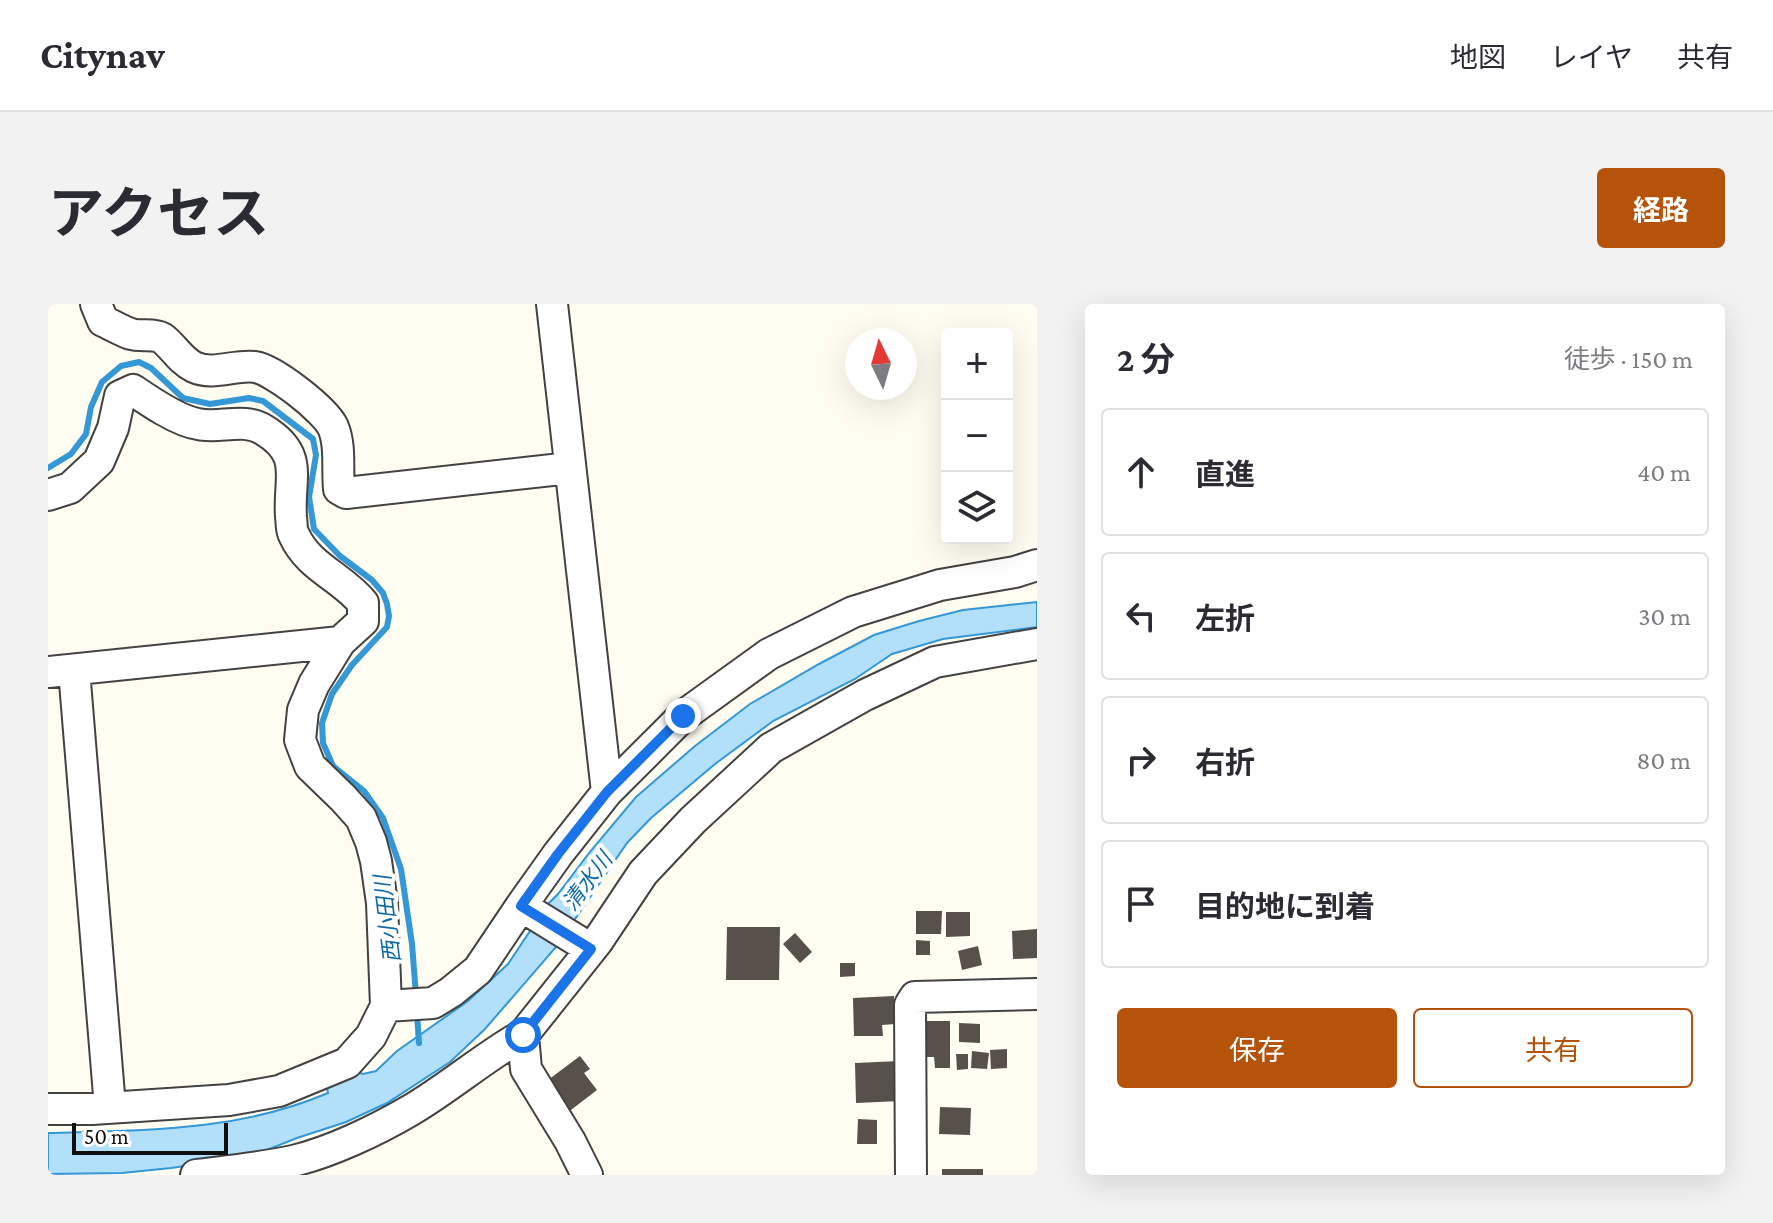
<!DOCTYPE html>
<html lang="ja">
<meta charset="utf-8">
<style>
body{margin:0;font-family:"Crimson Pro","Noto Sans JP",serif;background:#f2f2f3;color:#2b2b33}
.controls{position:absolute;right:24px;top:24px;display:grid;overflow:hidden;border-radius:8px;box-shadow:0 8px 32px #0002}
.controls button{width:72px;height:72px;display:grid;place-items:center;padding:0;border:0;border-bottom:2px solid #e1e1e2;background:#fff;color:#2b2b33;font:40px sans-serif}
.compass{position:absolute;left:797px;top:24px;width:72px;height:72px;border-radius:50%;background:#fff;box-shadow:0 8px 32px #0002;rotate:355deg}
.scale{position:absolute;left:24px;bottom:20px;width:156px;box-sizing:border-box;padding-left:8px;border:4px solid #0f0f0f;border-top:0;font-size:22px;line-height:28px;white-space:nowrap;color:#0f0f0f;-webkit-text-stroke:6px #fff;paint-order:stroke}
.stop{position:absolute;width:24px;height:24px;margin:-18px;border:6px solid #1a73e8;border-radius:50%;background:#fff}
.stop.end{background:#1a73e8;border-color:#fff;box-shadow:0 2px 8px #0008}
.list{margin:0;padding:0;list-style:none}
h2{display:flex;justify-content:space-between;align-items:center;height:104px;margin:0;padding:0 32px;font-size:34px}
h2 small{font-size:26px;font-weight:400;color:#7c7c81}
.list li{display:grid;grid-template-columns:52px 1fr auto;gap:24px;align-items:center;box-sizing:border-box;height:128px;margin:0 16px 16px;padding:0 16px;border:2px solid #e1e1e2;border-radius:8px}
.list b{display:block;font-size:30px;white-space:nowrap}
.list em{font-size:26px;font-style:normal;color:#7c7c81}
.actions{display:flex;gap:16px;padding:24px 32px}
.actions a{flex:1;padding:18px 0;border:2px solid #b45309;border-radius:8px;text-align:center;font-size:28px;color:#b45309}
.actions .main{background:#b45309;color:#fff}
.icon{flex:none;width:44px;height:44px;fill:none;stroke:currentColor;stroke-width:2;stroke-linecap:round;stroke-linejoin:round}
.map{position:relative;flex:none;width:989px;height:871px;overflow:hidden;border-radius:8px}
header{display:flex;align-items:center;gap:48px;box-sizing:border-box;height:112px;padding:0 40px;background:#fff;border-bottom:2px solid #e1e1e2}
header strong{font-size:38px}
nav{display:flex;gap:44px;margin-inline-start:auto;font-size:28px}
.intro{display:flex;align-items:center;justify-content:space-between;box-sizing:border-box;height:192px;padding:0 48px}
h1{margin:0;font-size:56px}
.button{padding:20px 36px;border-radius:8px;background:#b45309;color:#fff;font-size:28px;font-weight:700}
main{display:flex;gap:48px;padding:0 48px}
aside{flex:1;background:#fff;border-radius:8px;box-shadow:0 8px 32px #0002}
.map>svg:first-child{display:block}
</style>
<header>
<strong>Citynav</strong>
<nav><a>地図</a><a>レイヤ</a><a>共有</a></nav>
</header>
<div class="intro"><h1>アクセス</h1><a class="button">経路</a></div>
<main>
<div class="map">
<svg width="989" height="871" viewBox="0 0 989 871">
<rect width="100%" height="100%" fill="#fffcf1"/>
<path fill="#b2e0fa" stroke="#3497d6" stroke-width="2" d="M 989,298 L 989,323 L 895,335 L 844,350 L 807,375 L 725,417 L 667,460 L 603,514 L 579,539 L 508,643 L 437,725 L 402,758 L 339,799 L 298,818 L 249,834 L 201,853 L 123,864 L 74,869 L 0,870 L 0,829 C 98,826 188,828 280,789 L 279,784 L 283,778 L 304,766 L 315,770 L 328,767 L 349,747 L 420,697 L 460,660 L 500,600 L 510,590 L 541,549 L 588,493 L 647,442 L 702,400 L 771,360 L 826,331 L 871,317 L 915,306 Z"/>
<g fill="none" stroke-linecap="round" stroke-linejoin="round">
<path stroke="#3497d6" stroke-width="6" d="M 0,164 L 23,150 L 38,130 L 43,103 L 54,78 L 73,62 L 91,58 L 103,64 L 135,94 L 162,100 L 201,94 L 215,97 L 265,135 L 268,151 L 261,193 L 266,225 L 292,252 L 324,276 L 335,289 L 339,300 L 341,312 L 339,323 L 304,361 L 284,390 L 274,419 L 275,439 L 285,462 L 316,487 L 335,514 L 353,565 L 364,640 L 368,691
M 369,710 L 371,739"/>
</g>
<path fill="#58504a" d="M 868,607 L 894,607 L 893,630 L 868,630 Z
M 898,608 L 922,608 L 922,632 L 898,633 Z
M 679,623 L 732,623 L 731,676 L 678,676 Z
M 989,625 L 989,654 L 965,655 L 964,627 Z
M 747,629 L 764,648 L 752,659 L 735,640 Z
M 868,636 L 882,637 L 882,651 L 868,651 Z
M 930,642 L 934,661 L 914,666 L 910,647 Z
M 792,659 L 807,659 L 807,672 L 792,673 Z
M 846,692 L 847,720 L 834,721 L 835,732 L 806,732 L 805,694 Z
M 875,717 L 902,717 L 902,764 L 887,764 L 886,753 L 875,753 Z
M 911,719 L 932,720 L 932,739 L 911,738 Z
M 959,745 L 959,764 L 943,765 L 942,746 Z
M 924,747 L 941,749 L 939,765 L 923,764 Z
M 908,750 L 920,750 L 920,765 L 909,766 Z
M 532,752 L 542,765 L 536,769 L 549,786 L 519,809 L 496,779 Z
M 851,757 L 852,797 L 808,799 L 807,759 Z
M 892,803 L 923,804 L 922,831 L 891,830 Z
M 810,815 L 829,816 L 829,840 L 809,840 Z
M 894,865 L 935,865 L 935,871 L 894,871 Z"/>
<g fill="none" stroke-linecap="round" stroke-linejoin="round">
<defs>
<path id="minor" d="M 48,0 L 55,17 C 64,21 74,27 83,30 C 93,33 105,29 114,34 C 125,42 133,57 146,63 C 165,72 188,60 207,63 C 226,66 277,106 285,123 C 293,142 289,165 291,185 L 298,189 L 522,164
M 504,0 L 559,488
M 0,191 L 22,184 L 51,157 L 65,124 L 72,92 L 85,86 C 101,97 130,117 150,120 C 171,125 196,113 216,126 C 257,151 240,174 243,213 C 244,219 243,226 246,231 C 261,264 293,272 315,299 L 315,317 L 292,338 L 266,380 L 255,406 L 252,436 L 262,462 L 295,494 L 313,514 L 323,538 L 328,557 L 334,599 L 338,702 L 323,732 L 299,759 L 231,787 L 181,796 L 44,805 L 0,805
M 26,366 L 62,803
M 0,368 L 292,338
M 473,602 L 543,645
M 338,702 L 385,699 L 403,688 L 430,666 L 473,602 L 510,550 L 559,488 L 635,412 L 721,350 L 805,308 L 892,281 L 967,268 L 989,261
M 148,871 C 180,867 213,864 245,857 C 283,848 329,826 363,806 C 402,783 436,753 475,731
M 539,871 L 522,837 L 478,765 L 475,731 L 549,638 L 595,569 L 645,516 L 723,444 L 817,391 L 887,358 L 989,340
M 863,871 L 862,701 L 867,693 L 989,690"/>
</defs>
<use href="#minor" stroke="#424242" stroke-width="34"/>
<use href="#minor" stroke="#fff" stroke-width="30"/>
</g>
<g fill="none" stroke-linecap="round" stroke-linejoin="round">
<path stroke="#1a73e8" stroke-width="10" d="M 475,731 L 543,645 L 473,602 L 510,550 L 559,488 L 635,412"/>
</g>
<g text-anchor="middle" stroke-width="8" stroke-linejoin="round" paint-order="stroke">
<g font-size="22" font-style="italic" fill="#0f68aa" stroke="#fff">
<text transform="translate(539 577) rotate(-53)" y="8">清水川</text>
<text transform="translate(339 615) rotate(-97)" y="8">西小田川</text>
</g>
</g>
</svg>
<div class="controls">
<button>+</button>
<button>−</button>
<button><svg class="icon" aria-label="layers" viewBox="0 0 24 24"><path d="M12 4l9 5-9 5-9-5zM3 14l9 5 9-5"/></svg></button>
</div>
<svg class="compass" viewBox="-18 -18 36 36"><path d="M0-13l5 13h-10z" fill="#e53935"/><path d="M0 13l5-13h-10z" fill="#7c7c81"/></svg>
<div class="scale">50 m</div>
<div class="stop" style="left:475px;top:731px"></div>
<div class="stop end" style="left:635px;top:412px"></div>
</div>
<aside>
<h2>2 分<small>徒歩 · 150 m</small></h2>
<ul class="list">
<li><svg class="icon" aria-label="ahead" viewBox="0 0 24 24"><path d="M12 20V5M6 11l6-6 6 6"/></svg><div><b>直進</b></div><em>40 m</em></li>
<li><svg class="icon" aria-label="left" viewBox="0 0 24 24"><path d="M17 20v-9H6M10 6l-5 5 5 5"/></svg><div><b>左折</b></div><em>30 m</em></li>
<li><svg class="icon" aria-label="right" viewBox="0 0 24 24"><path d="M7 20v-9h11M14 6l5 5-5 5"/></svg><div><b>右折</b></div><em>80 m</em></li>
<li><svg class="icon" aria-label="arrive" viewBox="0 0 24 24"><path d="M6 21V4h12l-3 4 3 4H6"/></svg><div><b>目的地に到着</b></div></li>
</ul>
<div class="actions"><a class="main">保存</a><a>共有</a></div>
</aside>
</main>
